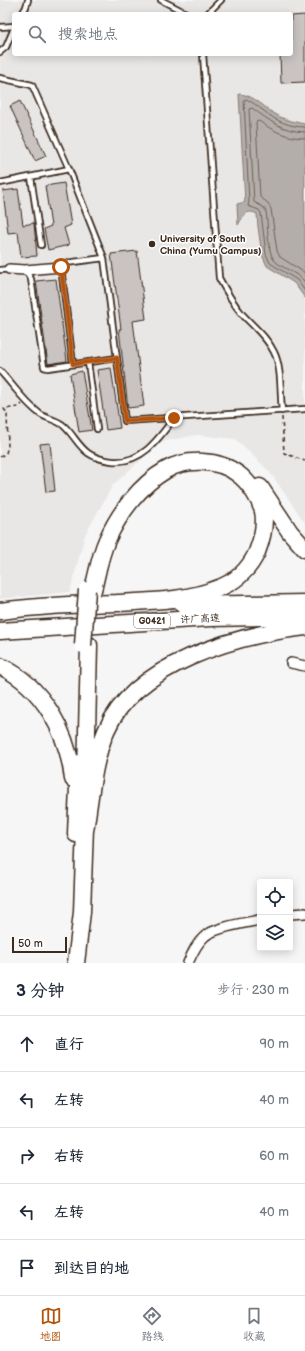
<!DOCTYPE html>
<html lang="zh">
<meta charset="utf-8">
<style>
body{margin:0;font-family:"Balsamiq Sans","LXGW WenKai TC",sans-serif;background:#f6f6f7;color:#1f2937}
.controls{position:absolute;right:12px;bottom:12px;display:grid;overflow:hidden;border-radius:4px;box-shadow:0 2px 10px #0003}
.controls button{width:36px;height:36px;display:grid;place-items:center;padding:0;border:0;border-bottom:1px solid #e0e1e3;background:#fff;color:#1f2937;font:20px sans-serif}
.scale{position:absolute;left:12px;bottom:10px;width:55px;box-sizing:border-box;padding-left:4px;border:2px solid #3b2a1e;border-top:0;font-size:11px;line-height:14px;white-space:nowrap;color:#3b2a1e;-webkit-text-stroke:3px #fff;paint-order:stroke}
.stop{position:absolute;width:12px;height:12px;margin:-9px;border:3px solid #b45309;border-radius:50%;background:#fff}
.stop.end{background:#b45309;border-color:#fff;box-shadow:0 1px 4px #0008}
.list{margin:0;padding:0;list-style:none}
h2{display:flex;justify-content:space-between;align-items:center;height:52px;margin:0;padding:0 16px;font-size:17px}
h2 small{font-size:13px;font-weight:400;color:#747a83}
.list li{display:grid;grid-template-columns:26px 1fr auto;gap:12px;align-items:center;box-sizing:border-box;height:56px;padding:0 16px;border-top:1px solid #e0e1e3}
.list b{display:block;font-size:15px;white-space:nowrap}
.list em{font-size:13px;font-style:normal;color:#747a83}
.icon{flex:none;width:22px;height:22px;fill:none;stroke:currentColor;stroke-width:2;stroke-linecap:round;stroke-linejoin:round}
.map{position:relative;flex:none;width:305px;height:963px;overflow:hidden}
.search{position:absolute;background:#fff;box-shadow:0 2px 10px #0003;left:12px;right:12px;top:12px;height:44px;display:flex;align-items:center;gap:10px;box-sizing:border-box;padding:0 14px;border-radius:4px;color:#747a83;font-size:15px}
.sheet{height:332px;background:#fff}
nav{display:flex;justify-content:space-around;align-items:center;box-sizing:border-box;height:56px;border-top:1px solid #e0e1e3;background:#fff;font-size:11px;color:#747a83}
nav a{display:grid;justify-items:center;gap:2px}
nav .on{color:#b45309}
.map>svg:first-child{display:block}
</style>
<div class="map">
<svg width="305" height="963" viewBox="0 0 305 963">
<rect width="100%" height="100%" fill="#f7f6f6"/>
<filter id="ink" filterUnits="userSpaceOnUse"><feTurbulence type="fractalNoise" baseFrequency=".025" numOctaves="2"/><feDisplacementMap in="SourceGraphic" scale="8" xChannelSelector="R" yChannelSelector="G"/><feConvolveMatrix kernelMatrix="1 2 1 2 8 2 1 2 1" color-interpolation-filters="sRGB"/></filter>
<g filter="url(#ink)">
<path fill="#e9e7e6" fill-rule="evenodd" d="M 0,0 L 305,0 L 305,523 L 269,471 L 235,439 L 197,435 L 161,442 L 113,485 L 85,535 L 70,592 L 0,599 ZM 14,14 L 291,14 L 291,54 L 14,54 Z"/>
<path fill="#b4aeaa" stroke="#847972" d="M 239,94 C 256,95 265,110 280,117 C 288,121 297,122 305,124 L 305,298 L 294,283 L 267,266 L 262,255 L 258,227 L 257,214 C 246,208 243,217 238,225 L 237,204 L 245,202 Z"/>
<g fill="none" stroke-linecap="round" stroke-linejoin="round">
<path stroke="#6b5f56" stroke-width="1" d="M 305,127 C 290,127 276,121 264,111 C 258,107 253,102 246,99 L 244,100 L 249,201 L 248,206 L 259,210 L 261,213 L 266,254 L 270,263 L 297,280 L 305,291
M 305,132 C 282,131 270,121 252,108 L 249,109 L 254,202 L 263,207 L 266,211 C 268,223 267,251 274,260 C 281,268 297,272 305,282
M 305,138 C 287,138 273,131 259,121 L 256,122 L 260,197 L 268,203 L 271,209 L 277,251 L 280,257 L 305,273"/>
</g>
<path fill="#c9c3c1" stroke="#3b2a1e" d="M 305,15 L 305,82 L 281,83 L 280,54 L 291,54 L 291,16 Z
M 20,101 L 46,156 L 35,161 L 10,106 Z
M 64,183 L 71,225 L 64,228 L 69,245 L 48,250 L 44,229 L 51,226 L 45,186 Z
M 18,189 L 23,225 L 34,223 L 37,256 L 21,257 L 18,232 L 8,233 L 3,191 Z
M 137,251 L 146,319 L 133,321 L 144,406 L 128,408 L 119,329 L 121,329 L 111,254 Z
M 56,279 L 67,361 L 48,364 L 36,281 Z
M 111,368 L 120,428 L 106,430 L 97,370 Z
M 82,371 L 92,430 L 79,432 L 70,374 Z
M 50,443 L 55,491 L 46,492 L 40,444 Z"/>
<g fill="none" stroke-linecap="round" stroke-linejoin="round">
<defs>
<path id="lane" d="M 161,0 L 188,14
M 22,14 L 26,7 L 28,0
M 207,14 L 221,0
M 0,27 L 14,26
M 0,52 L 6,47 L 14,28
M 203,54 L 219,278 C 226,291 233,303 242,314 C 253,326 267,337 274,352 C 282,368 280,393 282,411
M 0,78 L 32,85 L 69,169 L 104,258 L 125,421 L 305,409
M 31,177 L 41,245
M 0,183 L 69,169
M 58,264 L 104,258
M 61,267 L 73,364
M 0,270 L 11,269
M 25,270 L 31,279 L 44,367 L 48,368 L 117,358
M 88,362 L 97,429
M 0,371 C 13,385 24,402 40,414 C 47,419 58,420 64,426 C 73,434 78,446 88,453 C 95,458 104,460 112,461 C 141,464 158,440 174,418"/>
<path id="street" d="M 9,269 L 25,270 L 61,267
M 291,663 L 305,666
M 290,914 L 305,913
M 188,963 C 192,954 196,944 204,937 C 214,927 245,923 260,920"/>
<path id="highway" d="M 260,487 L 290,532 L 305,549
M 183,605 L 305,603
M 0,611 C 39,606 78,604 117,603 C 150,601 185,601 216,589 C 234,583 249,570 257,552 C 262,539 266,525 263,511 C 259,498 249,482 238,474 C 219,459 186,458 166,470 C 140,485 119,513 107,540 C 100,555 97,574 93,590
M 0,631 L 210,618 L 305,616
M 0,666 C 43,686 68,733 73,779
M 86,776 L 89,645
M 76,834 L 79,763
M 84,837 C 90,802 92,764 106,731 C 135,663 238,635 305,627
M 76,963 L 82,912 L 85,827"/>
</defs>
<use href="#lane" stroke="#3b2a1e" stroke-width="8"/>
<use href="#street" stroke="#3b2a1e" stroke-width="12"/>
<use href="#highway" stroke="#3b2a1e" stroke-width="19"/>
<path stroke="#3b2a1e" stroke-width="1.5" stroke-dasharray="4 3" stroke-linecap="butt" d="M 282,417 L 284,453 L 305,461
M 0,457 L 6,453 L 8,446 L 7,413 L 4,409 L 19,407 L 22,404"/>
<use href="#lane" stroke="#fff" stroke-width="4.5"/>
<use href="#street" stroke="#fff" stroke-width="9"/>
<use href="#highway" stroke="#fff" stroke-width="16"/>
<defs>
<path id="highway-bridge" d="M 83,645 L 87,590"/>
</defs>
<use href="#highway-bridge" stroke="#3b2a1e" stroke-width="19" stroke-linecap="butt"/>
<use href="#highway-bridge" stroke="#fff" stroke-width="16"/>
</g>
</g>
<g fill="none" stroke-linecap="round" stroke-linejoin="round" filter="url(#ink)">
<path stroke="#b45309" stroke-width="5" d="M 61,267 L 73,364 L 117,358 L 125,421 L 174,418"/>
</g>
<circle fill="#3b2a1e" stroke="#fff" stroke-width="1.5" cx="152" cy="244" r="4"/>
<g text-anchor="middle" stroke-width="3" stroke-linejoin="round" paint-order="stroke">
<rect fill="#fff" stroke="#766a62" stroke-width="1" x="134" y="614" width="36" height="14" rx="3"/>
<g font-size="9" font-weight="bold" fill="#3b2a1e">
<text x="152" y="624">G0421</text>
</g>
<g font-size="10" font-weight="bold" fill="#3b2a1e" stroke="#fff" text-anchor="start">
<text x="160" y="242">University of South<tspan x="160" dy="12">China (Yumu Campus)</tspan></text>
</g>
<g font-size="10" fill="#3b2a1e" stroke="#fff">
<text transform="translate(200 618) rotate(-3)" y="4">许广高速</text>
</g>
</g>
</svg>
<div class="controls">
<button><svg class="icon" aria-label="locate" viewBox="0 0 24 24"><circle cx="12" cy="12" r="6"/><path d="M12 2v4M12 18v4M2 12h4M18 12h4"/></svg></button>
<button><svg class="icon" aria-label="layers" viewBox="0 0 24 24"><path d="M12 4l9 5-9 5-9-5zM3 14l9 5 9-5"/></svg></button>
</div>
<div class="scale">50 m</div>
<div class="stop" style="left:61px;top:267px"></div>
<div class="stop end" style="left:174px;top:418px"></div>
<div class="search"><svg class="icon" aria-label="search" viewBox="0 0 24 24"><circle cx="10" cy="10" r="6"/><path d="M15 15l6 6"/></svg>搜索地点</div>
</div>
<section class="sheet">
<h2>3 分钟<small>步行 · 230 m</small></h2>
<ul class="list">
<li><svg class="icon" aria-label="ahead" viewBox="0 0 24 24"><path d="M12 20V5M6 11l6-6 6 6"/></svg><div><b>直行</b></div><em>90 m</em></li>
<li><svg class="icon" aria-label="left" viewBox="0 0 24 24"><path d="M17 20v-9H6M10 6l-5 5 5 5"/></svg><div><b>左转</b></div><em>40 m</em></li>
<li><svg class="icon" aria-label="right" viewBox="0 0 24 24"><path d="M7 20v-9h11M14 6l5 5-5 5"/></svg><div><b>右转</b></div><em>60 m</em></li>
<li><svg class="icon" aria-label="left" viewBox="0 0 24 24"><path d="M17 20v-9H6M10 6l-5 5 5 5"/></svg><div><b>左转</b></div><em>40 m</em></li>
<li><svg class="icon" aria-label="arrive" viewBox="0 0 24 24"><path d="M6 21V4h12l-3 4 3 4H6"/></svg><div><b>到达目的地</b></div></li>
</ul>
</section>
<nav>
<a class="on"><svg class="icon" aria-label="map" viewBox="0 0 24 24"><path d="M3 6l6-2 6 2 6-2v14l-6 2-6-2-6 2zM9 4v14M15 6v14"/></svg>地图</a>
<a><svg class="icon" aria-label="directions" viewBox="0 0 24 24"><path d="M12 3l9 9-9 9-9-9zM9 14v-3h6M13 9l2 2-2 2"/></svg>路线</a>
<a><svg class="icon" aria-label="saved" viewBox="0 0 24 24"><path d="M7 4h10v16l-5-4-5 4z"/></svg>收藏</a>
</nav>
